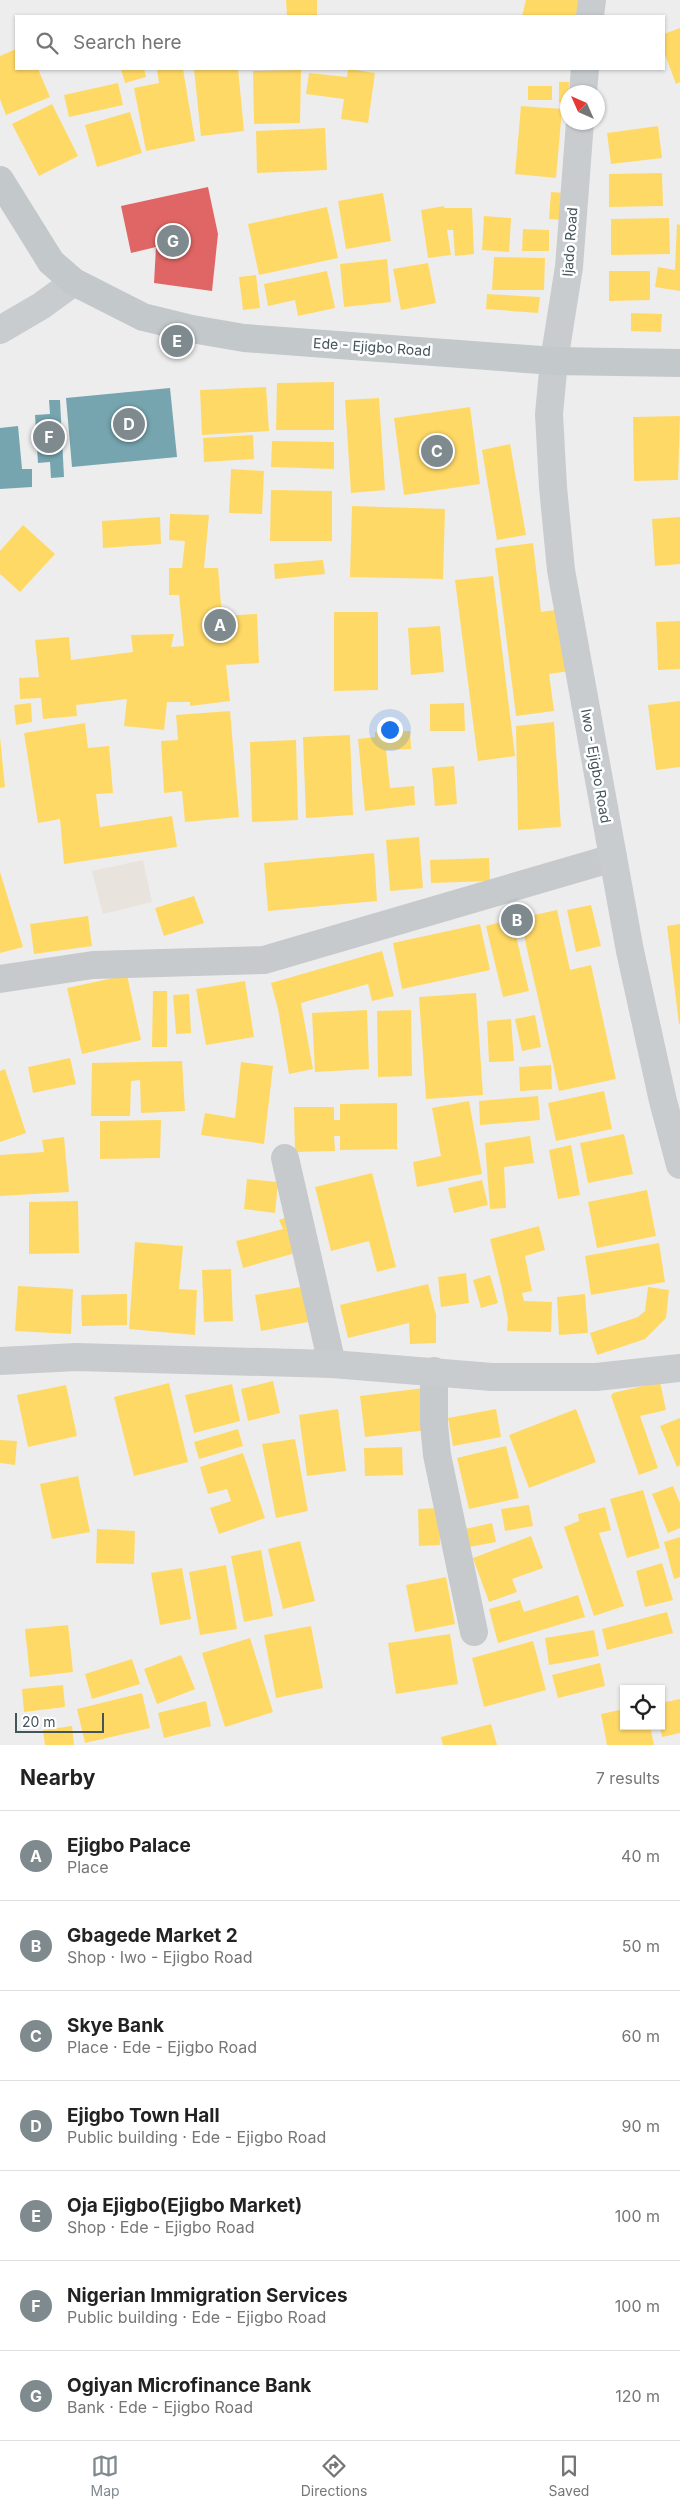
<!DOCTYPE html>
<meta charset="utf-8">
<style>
body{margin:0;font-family:Inter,sans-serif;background:#f2f2f2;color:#222}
.controls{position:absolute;right:15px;bottom:15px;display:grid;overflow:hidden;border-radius:0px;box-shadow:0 1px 4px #0004}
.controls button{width:45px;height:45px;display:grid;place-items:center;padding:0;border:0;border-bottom:1px solid #e0e0e0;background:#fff;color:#222;font:25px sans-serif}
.compass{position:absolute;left:560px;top:85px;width:45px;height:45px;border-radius:50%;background:#fff;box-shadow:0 1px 4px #0004;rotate:315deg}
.scale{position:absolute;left:15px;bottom:12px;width:89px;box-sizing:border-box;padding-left:5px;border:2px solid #43545b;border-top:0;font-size:14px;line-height:18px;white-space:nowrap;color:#43545b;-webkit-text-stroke:4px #fff;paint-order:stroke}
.you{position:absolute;left:389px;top:729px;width:18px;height:18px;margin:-12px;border:4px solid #fff;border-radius:50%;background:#1a73e8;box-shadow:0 0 0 8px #1a73e833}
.badge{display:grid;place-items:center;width:32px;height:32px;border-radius:50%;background:#7f8a8e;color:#fff;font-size:16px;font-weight:700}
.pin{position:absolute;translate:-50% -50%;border:2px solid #fff;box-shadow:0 1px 5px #0006}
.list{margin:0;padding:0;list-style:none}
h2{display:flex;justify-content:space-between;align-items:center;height:65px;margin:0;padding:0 20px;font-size:21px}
h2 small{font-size:16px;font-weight:400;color:#767676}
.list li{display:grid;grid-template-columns:32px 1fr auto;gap:15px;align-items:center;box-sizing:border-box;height:90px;padding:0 20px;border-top:1px solid #e0e0e0}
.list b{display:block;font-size:19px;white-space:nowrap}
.list p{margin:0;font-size:16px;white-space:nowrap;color:#767676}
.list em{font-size:16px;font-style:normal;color:#767676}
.icon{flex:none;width:28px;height:28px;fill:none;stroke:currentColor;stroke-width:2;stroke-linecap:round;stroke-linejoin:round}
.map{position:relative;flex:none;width:680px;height:1745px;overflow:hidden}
.search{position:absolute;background:#fff;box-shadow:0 1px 4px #0004;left:15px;right:15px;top:15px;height:55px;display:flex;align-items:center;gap:12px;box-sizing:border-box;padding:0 18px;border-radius:0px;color:#767676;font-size:19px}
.sheet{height:695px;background:#fff}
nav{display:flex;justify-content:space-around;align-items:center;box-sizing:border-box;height:70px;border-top:1px solid #e0e0e0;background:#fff;font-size:14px;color:#767676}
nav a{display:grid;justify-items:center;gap:2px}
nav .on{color:#7f8a8e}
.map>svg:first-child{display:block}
</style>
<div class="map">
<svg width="680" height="1745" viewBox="0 0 680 1745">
<rect width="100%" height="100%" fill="#eeeded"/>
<path fill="#e8e3dc" d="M 143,860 L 152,902 L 103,914 L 92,871 Z"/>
<path fill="#ffd966" d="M 286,0 L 317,0 L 317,16 L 287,16 Z
M 526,0 L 584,0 L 581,16 L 522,16 Z
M 680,28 L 680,82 L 676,84 L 664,52 L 664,34 Z
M 16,49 L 16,69 L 38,69 L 50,97 L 6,115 L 0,99 L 0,56 Z
M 121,69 L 144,69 L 146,77 L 125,83 Z
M 157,69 L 183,69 L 195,141 L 146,151 L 134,88 L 159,83 Z
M 194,69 L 238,69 L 244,131 L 201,136 Z
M 348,69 L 375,73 L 368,123 L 341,119 L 344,99 L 306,94 L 309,73 L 347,77 Z
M 301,70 L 300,123 L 254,124 L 253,71 Z
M 559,82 L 569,82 L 568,103 L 559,103 Z
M 118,83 L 123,105 L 69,117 L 64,95 Z
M 528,86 L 552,86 L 552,100 L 528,100 Z
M 52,104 L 78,156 L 39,176 L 12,124 Z
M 521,106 L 562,109 L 556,178 L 515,174 Z
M 130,112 L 142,153 L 97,167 L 85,125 Z
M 658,126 L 662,158 L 611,164 L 607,133 Z
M 325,128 L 327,170 L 257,173 L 256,131 Z
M 662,173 L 663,206 L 609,207 L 609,174 Z
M 551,192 L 566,193 L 564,220 L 549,219 Z
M 383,193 L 391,241 L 346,249 L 338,201 Z
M 444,206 L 444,208 L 472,208 L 474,254 L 455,256 L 453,230 L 447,230 L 451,255 L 428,258 L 421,210 Z
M 327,207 L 338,258 L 259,275 L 248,224 Z
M 484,216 L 511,218 L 509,252 L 482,250 Z
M 669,218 L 670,254 L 611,255 L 611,219 Z
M 677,224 L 680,225 L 680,291 L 655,287 L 658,267 L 675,270 Z
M 523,229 L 549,230 L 549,251 L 522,251 Z
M 494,257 L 545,258 L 544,290 L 492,290 Z
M 387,259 L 391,302 L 344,307 L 340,264 Z
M 428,263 L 436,303 L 401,310 L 393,269 Z
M 327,271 L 335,308 L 298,316 L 295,300 L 268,306 L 264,284 Z
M 609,271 L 650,271 L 650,300 L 609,301 Z
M 256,275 L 260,308 L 243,310 L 239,277 Z
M 487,294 L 540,297 L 538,313 L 486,309 Z
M 631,313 L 662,314 L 661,332 L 631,331 Z
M 334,382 L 334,430 L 276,430 L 277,383 Z
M 266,387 L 269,431 L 202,435 L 200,390 Z
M 379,398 L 385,490 L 351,493 L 345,400 Z
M 470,407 L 480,484 L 404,495 L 394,418 Z
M 680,416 L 678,480 L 634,481 L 633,417 Z
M 253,435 L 254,459 L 204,462 L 203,438 Z
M 272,441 L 334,442 L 334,469 L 271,467 Z
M 510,444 L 526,535 L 497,540 L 482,450 Z
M 231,469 L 264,471 L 262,514 L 229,513 Z
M 271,490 L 332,491 L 332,541 L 270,541 Z
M 352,506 L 445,509 L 443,579 L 350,577 Z
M 170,514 L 209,515 L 204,568 L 218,568 L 222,616 L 257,614 L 259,663 L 226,665 L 230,701 L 190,706 L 190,702 L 167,702 L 164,730 L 124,726 L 127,699 L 76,705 L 77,716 L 43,719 L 41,698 L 20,699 L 19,678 L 39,677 L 35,640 L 69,637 L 71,660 L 133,652 L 131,635 L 174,634 L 171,647 L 184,646 L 179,595 L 169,595 L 169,568 L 182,568 L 185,541 L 169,540 Z
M 160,517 L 161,544 L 103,548 L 102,521 Z
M 680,517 L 680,564 L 655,566 L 652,519 Z
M 23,525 L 55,554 L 20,592 L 0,574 L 0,551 Z
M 533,543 L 541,612 L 561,609 L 570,671 L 549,674 L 554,711 L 516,716 L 495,548 Z
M 323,560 L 325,574 L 275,579 L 274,564 Z
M 493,576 L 515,756 L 478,761 L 455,580 Z
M 334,612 L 378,612 L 378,690 L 334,691 Z
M 680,621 L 680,669 L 658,670 L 656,622 Z
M 440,626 L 444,672 L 411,675 L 408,628 Z
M 680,701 L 680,767 L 656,770 L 648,705 Z
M 31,703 L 32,722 L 16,725 L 14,705 Z
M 464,703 L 465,731 L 430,731 L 430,704 Z
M 230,711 L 239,817 L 185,822 L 182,791 L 164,793 L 161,741 L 178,740 L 176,715 Z
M 554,722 L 561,827 L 518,830 L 516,726 Z
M 85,723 L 88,748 L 109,746 L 113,793 L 96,794 L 100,827 L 172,816 L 177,847 L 64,864 L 60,819 L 38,823 L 24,733 Z
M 410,731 L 411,749 L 386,750 L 390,788 L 414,786 L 415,805 L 365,811 L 358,739 L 375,737 L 375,732 Z
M 350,735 L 353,815 L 306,818 L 303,737 Z
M 0,737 L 5,787 L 0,788 Z
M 296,740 L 298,820 L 252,822 L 250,742 Z
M 454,766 L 457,804 L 435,806 L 432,768 Z
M 419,837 L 423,888 L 390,891 L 386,840 Z
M 374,853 L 377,901 L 268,911 L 264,863 Z
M 489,858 L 490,881 L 431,883 L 430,860 Z
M 0,872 L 23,947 L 0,953 Z
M 194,896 L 204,923 L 164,936 L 155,908 Z
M 591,905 L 601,946 L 576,952 L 567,910 Z
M 557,910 L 570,970 L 591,965 L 616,1079 L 559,1091 L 520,918 Z
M 88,916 L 92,946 L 34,954 L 30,924 Z
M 512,919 L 529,991 L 503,997 L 486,926 Z
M 480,924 L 490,970 L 402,989 L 393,943 Z
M 680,924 L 680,1024 L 679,1024 L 667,926 Z
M 382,951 L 394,996 L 372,1001 L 368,984 L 301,1003 L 313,1069 L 289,1074 L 278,1009 L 271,983 Z
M 127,975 L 141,1040 L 82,1054 L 67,988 Z
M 245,981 L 254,1037 L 206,1045 L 196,989 Z
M 153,991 L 167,991 L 167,1047 L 152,1047 Z
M 476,993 L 483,1095 L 426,1099 L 419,997 Z
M 189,994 L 191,1033 L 176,1034 L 173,995 Z
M 367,1010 L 369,1069 L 315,1072 L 312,1013 Z
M 411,1010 L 412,1076 L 378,1077 L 377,1011 Z
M 535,1015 L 541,1047 L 522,1051 L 515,1019 Z
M 511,1019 L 514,1061 L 489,1062 L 487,1021 Z
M 70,1058 L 76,1084 L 33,1093 L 28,1067 Z
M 182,1061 L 185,1111 L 141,1113 L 140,1080 L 131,1081 L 130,1116 L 91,1116 L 92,1063 Z
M 241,1062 L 273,1066 L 264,1144 L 201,1135 L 205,1113 L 235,1118 Z
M 551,1065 L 552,1089 L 520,1091 L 519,1067 Z
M 5,1069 L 26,1133 L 0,1142 L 0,1071 Z
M 604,1091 L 612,1129 L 556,1141 L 548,1103 Z
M 538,1096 L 540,1120 L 480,1125 L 479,1101 Z
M 469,1101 L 482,1174 L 417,1187 L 413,1162 L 441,1156 L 432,1108 Z
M 397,1103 L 397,1149 L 340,1150 L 340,1136 L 334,1136 L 335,1151 L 295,1152 L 294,1107 L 334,1107 L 334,1120 L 340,1120 L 340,1104 Z
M 161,1120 L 160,1158 L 100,1159 L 100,1121 Z
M 624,1134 L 633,1174 L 588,1183 L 580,1143 Z
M 530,1136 L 534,1163 L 504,1167 L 506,1208 L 490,1209 L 485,1143 Z
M 64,1137 L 69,1192 L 0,1196 L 0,1155 L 44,1152 L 42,1140 Z
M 571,1145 L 580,1195 L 558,1199 L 549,1150 Z
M 372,1173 L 396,1267 L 377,1272 L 369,1241 L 331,1251 L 315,1187 Z
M 247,1179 L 278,1182 L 275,1213 L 244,1209 Z
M 482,1180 L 488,1205 L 454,1213 L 448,1188 Z
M 647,1190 L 656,1236 L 597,1248 L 588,1202 Z
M 78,1201 L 79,1253 L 29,1254 L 29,1202 Z
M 287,1217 L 299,1252 L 243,1268 L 236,1241 L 283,1229 L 279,1220 Z
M 539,1226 L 545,1250 L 525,1256 L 532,1291 L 522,1293 L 524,1301 L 552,1302 L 551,1332 L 507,1331 L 508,1319 L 502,1289 L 490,1239 Z
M 135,1242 L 183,1246 L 179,1289 L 197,1290 L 195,1335 L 129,1329 Z
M 659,1243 L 665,1282 L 591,1295 L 585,1256 Z
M 231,1269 L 233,1321 L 204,1322 L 202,1270 Z
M 466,1273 L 469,1303 L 441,1307 L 438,1277 Z
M 490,1275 L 498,1303 L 481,1308 L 473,1280 Z
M 428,1284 L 436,1315 L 436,1343 L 410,1344 L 409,1323 L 348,1338 L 340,1305 Z
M 18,1286 L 73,1289 L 71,1334 L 15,1331 Z
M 306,1286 L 313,1321 L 261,1331 L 255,1295 Z
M 648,1287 L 669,1290 L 666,1318 L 645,1339 L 597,1355 L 590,1333 L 638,1317 L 645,1311 Z
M 127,1294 L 127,1325 L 82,1326 L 81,1295 Z
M 585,1294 L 588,1333 L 559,1335 L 557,1297 Z
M 273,1381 L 280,1413 L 248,1421 L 241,1389 Z
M 660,1382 L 666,1410 L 640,1416 L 658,1468 L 639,1475 L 611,1396 L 613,1393 Z
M 169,1383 L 188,1462 L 134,1476 L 114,1397 Z
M 232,1384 L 240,1421 L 194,1433 L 185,1395 Z
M 66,1385 L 77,1436 L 28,1447 L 17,1395 Z
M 424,1388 L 429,1430 L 365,1437 L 360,1396 Z
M 338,1409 L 346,1471 L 307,1476 L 299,1415 Z
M 496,1409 L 501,1437 L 453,1446 L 448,1418 Z
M 576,1409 L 596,1462 L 529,1488 L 509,1435 Z
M 680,1418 L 680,1465 L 677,1467 L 660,1426 Z
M 238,1429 L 243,1446 L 199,1459 L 194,1442 Z
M 295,1439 L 308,1511 L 276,1518 L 262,1444 Z
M 0,1440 L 17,1441 L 15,1465 L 0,1463 Z
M 506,1446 L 519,1498 L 469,1509 L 457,1458 Z
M 402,1447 L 403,1475 L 365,1476 L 364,1448 Z
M 243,1453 L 265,1518 L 219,1534 L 210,1508 L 231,1501 L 227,1489 L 208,1494 L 200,1467 Z
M 78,1476 L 90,1532 L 52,1539 L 40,1484 Z
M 673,1486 L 680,1503 L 680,1528 L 668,1533 L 652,1494 Z
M 643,1490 L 660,1548 L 627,1558 L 610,1499 Z
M 529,1505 L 533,1526 L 505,1531 L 501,1509 Z
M 605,1507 L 611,1530 L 599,1533 L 624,1606 L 594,1616 L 564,1527 L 579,1521 L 578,1514 Z
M 439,1508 L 440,1545 L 419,1546 L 418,1509 Z
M 492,1523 L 496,1542 L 469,1547 L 465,1529 Z
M 97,1529 L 135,1531 L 134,1564 L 96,1563 Z
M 531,1536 L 543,1568 L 512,1579 L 517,1592 L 489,1602 L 473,1558 Z
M 680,1537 L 680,1577 L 674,1579 L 664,1542 Z
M 300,1541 L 315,1601 L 283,1609 L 268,1549 Z
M 261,1550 L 273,1616 L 244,1622 L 231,1556 Z
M 662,1563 L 673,1600 L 645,1607 L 636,1571 Z
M 226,1565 L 237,1629 L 200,1635 L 189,1572 Z
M 182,1568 L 191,1619 L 160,1625 L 151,1573 Z
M 446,1577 L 455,1624 L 415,1632 L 406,1585 Z
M 578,1595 L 585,1617 L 498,1643 L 489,1609 L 520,1600 L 524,1612 Z
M 667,1612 L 673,1633 L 607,1650 L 602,1629 Z
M 68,1625 L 73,1672 L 30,1677 L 25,1629 Z
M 311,1626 L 323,1688 L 276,1698 L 264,1635 Z
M 594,1630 L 599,1656 L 549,1665 L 545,1638 Z
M 450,1634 L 458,1684 L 396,1694 L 388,1643 Z
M 250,1638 L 273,1712 L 225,1727 L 202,1653 Z
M 533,1641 L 546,1690 L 484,1707 L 472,1658 Z
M 181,1655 L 195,1689 L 157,1704 L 144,1669 Z
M 132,1659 L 140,1684 L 92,1699 L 85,1674 Z
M 600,1663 L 605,1686 L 558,1698 L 552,1675 Z
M 63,1685 L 65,1707 L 24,1712 L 22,1689 Z
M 142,1693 L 150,1728 L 85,1743 L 77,1709 Z
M 680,1699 L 680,1733 L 662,1737 L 660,1726 L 661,1703 Z
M 206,1701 L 211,1726 L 164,1738 L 158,1713 Z
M 624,1709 L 624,1726 L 650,1726 L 654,1745 L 607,1745 L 601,1714 Z
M 491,1724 L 497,1745 L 443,1745 L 441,1737 Z
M 72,1726 L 74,1745 L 45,1745 L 43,1730 Z"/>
<path fill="#e06666" d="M 208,187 L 218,234 L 212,291 L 154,283 L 156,247 L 131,253 L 121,206 Z"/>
<path fill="#76a5af" d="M 170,388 L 177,457 L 72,467 L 66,398 Z
M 49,400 L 60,400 L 64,477 L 51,478 L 50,462 L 38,463 L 35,415 L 50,414 Z
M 18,426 L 22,469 L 32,469 L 32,487 L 0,489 L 0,428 Z"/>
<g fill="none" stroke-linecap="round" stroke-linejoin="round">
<path stroke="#c7cacc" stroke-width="28" d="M 0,979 L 93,965 L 264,960 L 613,858
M 285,1158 L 332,1364
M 434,1371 L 434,1424 L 437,1455 L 474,1632"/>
<path stroke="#c8ccce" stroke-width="28" d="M 590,16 L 592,0
M 583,92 L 585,69
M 580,122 L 569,267 L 554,361 L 549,414 L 553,487 L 561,570 L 630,951 L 663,1101 L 680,1165
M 0,330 L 41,306 L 74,282
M 0,1361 L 76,1357 L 332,1364 L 492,1377 L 596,1377 L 680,1368"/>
<path stroke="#c3c8cb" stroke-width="28" d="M 0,180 L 51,262 L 74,282 L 143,317 L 192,329 L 244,338 L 554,361 L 680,363"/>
</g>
<g text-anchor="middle" stroke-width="5" stroke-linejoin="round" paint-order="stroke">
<g font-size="14" fill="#43545b" stroke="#fff">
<text transform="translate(570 242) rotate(-86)" y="5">Ijado Road</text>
<text transform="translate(372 347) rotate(4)" y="5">Ede - Ejigbo Road</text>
<text transform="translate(596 766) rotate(80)" y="5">Iwo - Ejigbo Road</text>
</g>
</g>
</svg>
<div class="controls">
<button><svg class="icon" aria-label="locate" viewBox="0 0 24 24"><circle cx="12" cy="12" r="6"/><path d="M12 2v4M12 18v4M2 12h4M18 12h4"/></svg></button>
</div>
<svg class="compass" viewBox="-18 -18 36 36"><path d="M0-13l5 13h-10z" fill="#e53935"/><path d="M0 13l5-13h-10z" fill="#767676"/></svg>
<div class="scale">20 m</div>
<div class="you"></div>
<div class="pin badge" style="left:220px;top:625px">A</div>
<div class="pin badge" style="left:517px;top:920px">B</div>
<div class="pin badge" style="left:437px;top:451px">C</div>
<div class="pin badge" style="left:129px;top:424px">D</div>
<div class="pin badge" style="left:177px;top:341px">E</div>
<div class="pin badge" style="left:49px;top:437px">F</div>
<div class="pin badge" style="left:173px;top:241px">G</div>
<div class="search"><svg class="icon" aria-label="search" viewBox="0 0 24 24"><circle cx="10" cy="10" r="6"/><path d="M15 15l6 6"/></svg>Search here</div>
</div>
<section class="sheet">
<h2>Nearby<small>7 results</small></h2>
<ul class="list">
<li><span class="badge">A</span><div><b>Ejigbo Palace</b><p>Place</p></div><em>40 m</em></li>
<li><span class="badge">B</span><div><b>Gbagede Market 2</b><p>Shop · Iwo - Ejigbo Road</p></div><em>50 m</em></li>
<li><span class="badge">C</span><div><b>Skye Bank</b><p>Place · Ede - Ejigbo Road</p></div><em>60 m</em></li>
<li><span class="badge">D</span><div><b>Ejigbo Town Hall</b><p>Public building · Ede - Ejigbo Road</p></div><em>90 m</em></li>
<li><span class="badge">E</span><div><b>Oja Ejigbo(Ejigbo Market)</b><p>Shop · Ede - Ejigbo Road</p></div><em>100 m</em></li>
<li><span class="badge">F</span><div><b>Nigerian Immigration Services</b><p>Public building · Ede - Ejigbo Road</p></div><em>100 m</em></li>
<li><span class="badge">G</span><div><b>Ogiyan Microfinance Bank</b><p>Bank · Ede - Ejigbo Road</p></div><em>120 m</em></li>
</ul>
</section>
<nav>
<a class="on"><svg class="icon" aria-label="map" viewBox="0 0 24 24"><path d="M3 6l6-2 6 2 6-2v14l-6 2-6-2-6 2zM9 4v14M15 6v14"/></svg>Map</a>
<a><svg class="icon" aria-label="directions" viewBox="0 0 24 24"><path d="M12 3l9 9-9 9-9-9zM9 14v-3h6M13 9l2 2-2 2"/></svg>Directions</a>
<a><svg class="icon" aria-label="saved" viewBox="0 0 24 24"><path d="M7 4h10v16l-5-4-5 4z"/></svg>Saved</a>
</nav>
